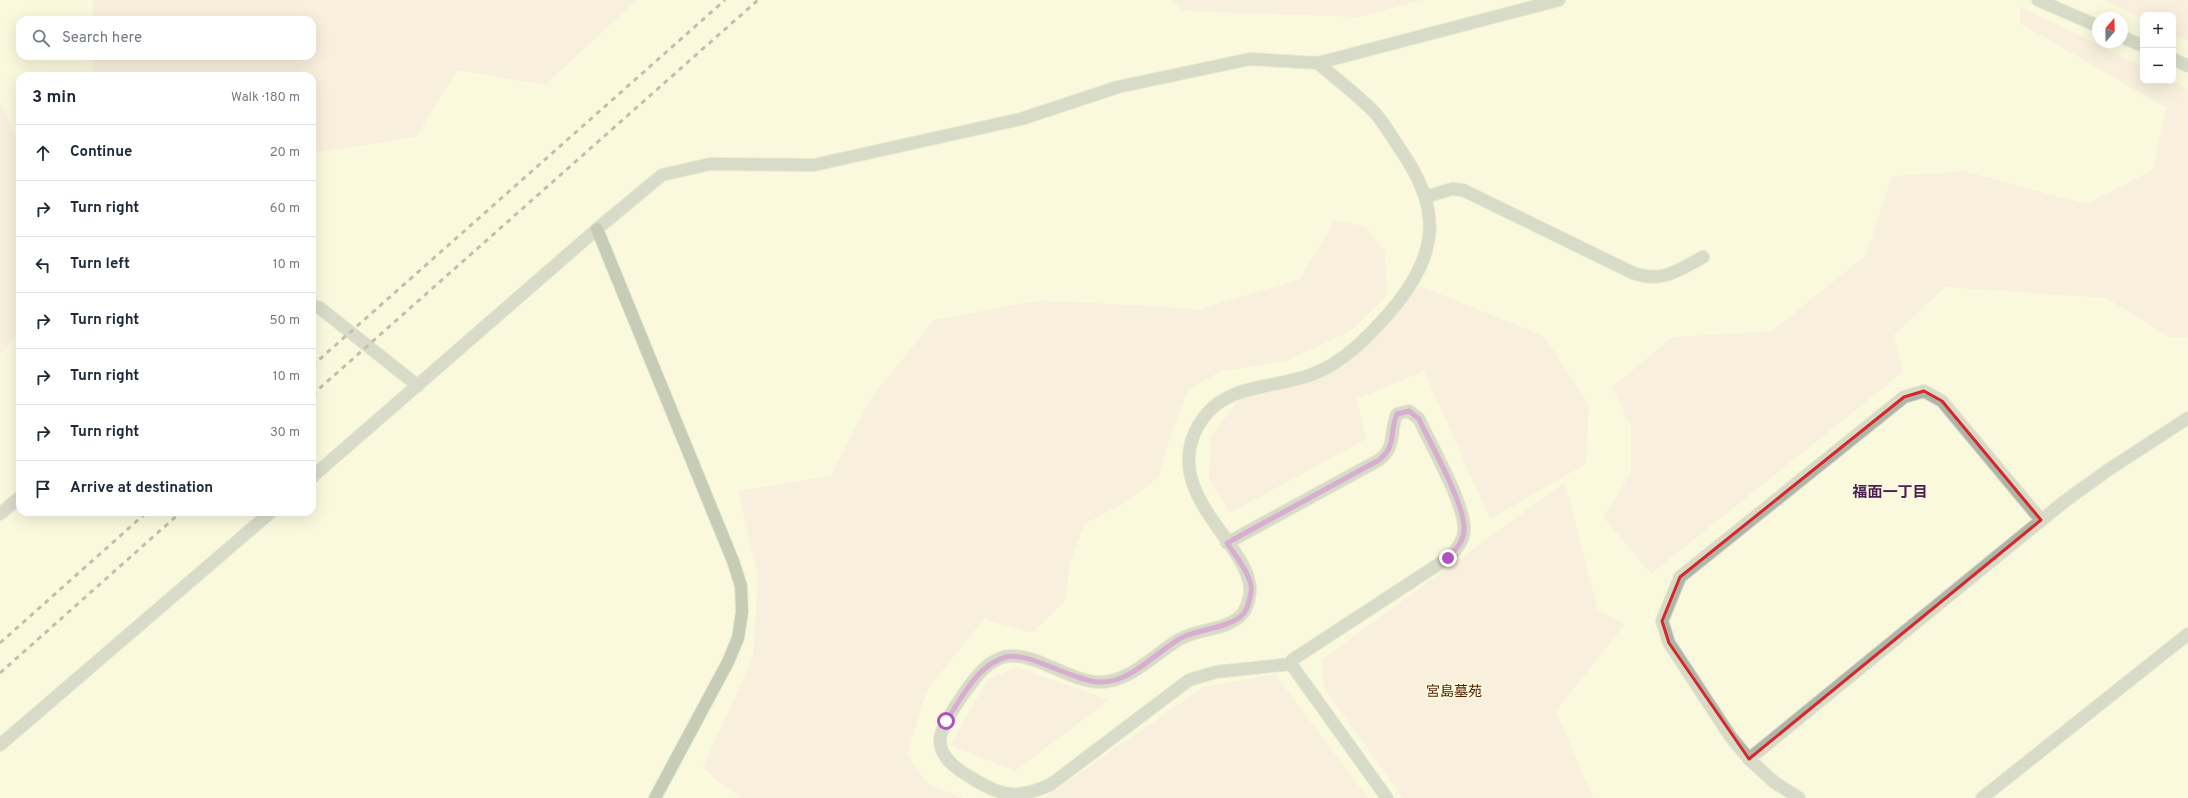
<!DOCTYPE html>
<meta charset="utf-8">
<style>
body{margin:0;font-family:Overpass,"Noto Sans JP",sans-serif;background:#f6f6f7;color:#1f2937}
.controls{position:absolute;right:12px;top:12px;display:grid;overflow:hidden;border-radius:8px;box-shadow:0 4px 16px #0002}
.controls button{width:36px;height:36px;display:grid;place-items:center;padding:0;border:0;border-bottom:1px solid #e0e1e3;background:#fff;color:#1f2937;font:20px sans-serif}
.compass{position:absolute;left:2092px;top:12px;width:36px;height:36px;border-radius:50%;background:#fff;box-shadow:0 4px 16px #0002;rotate:20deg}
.stop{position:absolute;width:12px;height:12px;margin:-9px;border:3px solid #ad52be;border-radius:50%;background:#fff}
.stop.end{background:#ad52be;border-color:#fff;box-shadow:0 1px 4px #0008}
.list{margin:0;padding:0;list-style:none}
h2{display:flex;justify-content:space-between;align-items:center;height:52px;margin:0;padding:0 16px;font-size:17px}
h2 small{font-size:13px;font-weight:400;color:#747a83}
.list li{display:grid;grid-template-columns:26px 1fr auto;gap:12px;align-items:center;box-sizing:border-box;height:56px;padding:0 16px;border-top:1px solid #e0e1e3}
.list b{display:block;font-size:15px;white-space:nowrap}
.list em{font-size:13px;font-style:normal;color:#747a83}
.icon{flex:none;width:22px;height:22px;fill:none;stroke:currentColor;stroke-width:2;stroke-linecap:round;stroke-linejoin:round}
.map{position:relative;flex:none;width:2188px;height:798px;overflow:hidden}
.search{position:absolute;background:#fff;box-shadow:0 4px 16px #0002;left:16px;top:16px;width:300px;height:44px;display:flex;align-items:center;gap:10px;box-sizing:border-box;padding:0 14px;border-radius:12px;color:#747a83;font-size:15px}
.panel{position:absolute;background:#fff;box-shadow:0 4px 16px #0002;left:16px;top:72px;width:300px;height:444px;border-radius:12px}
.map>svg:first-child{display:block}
</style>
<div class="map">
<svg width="2188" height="798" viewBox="0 0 2188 798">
<rect width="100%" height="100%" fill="#faf9de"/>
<path fill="#f5e4dc" d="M 93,0 L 637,0 L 545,85 L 457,70 L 416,137 L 312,153 L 312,76 L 94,76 L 93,56 L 312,56 L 312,20 L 93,20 Z
M 1173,0 L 1422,0 L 1360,17 L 1182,11 Z
M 2104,0 L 2188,0 L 2188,41 L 2173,34 L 2173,15 L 2143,15 L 2143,19 Z
M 2020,6 L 2143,67 L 2143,81 L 2172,81 L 2188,89 L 2188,337 L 2170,337 L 2106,298 L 1945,287 L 1894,335 L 1903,372 L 1651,574 L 1603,517 L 1631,473 L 1631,427 L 1612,387 L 1673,337 L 1772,331 L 1866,255 L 1892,176 L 1964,171 L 2086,204 L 2153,170 L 2166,108 L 2020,23 Z
M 0,101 L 20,148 L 20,329 L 0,355 Z
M 1334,221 L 1365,226 L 1385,252 L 1387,295 L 1349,332 L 1288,360 L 1219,372 L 1188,390 L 1171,434 L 1158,478 L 1121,505 L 1084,524 L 1070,563 L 1065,601 L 1032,633 L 984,619 L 927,690 L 907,755 L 928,784 L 963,798 L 742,798 L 718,782 L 703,767 L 753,657 L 758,576 L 738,491 L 831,476 L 871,398 L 934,320 L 1040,300 L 1200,309 L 1300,279 Z
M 1420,286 L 1544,336 L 1589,405 L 1586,464 L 1490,519 L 1424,371 L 1357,399 L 1366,439 L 1230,513 L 1209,479 L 1211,436 L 1241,397 L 1345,366 Z
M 1565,482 L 1598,610 L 1625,624 L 1556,711 L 1593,798 L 1403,798 L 1324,688 L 1321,660 Z
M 1017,667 L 1109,700 L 1015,771 L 950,745 L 988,679 Z
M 1275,674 L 1368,798 L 1044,798 L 1203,687 Z"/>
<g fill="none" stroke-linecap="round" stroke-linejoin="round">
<defs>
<path id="street" d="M 2038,0 L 2098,26
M 2122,37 L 2143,46
M 2173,59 L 2188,66
M 1318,63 C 1337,80 1358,95 1375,113 C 1384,123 1392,137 1400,149 C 1443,210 1439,255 1390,312 C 1369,336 1343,363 1313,374 C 1269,391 1219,381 1195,432 C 1163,503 1266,554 1248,602 C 1248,603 1244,613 1243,613 C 1228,631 1199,628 1180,639 C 1155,653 1130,683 1099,682 C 1069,681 1038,654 1009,656 C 1004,656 996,660 991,663 C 977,672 941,722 940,740 C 940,748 944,756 950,762 C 957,770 966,774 975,780 C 1004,798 1020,798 1050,785 L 1189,680 L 1216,672 L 1291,664 L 1387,798
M 1425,197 L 1452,189 L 1463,190 L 1633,273 C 1663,283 1677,271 1703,257
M 312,305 L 320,308 L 418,386
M 312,477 L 597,229 L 662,175 L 710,164 L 814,165 L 1021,119 L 1118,87 L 1250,59 L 1318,63 L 1559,0
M 0,514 L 20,497
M 1227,543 L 1379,460 C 1397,446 1389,432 1397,414 L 1409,411 L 1419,419 C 1431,445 1463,501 1464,527 C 1465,540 1456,550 1448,558 L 1292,660 L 1291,664
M 0,745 L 271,512
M 1749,759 L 2065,501 L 2108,470 L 2188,418
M 1799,798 L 1774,782 L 1749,759 L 1730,736 L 1669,643 L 1662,621 L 1680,577 L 1904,397 L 1924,391 L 1942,401 L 2041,520
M 1982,798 L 2188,634"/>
<path id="secondary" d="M 597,229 L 733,561 L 741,586 L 742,612 L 738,638 L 728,662 L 655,798"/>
</defs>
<use href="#street" stroke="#d6d5bd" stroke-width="14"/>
<use href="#secondary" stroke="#d6d5bd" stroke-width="14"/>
<use href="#street" stroke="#aeb5ab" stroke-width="12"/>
<use href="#secondary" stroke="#8b9485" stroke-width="12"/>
<path stroke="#7c7c6b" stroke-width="3" stroke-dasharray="5 5" stroke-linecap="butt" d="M 312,366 L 725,0
M 312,395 L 758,0
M 0,643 L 147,512
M 0,673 L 181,512"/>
</g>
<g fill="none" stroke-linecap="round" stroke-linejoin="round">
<path stroke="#ad52be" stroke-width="5" d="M 946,721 C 962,698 977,665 1006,657 C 1028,651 1073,681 1099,682 C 1131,684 1156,651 1183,637 C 1199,629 1232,628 1244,613 C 1247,609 1250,598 1251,593 C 1254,578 1235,555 1227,543 L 1379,460 C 1397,446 1389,432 1397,414 L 1409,411 L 1419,419 C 1431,445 1463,501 1464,527 C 1465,540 1456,549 1448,558"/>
</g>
<path d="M0 0H2188V798H0ZM 1924,391 L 1942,401 L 2041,520 L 1749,759 L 1669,643 L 1662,621 L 1680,577 L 1904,397 Z" fill="#faf9de" fill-opacity=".55" fill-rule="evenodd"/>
<path fill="none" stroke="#d62828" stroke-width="3" stroke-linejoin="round" d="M 1924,391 L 1942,401 L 2041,520 L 1749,759 L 1669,643 L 1662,621 L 1680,577 L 1904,397 Z"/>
<g text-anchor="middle" stroke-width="4" stroke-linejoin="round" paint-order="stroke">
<g font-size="14" fill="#511d00" stroke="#faf9de">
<text x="1454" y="696">宮島墓苑</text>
</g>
<g font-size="15" font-weight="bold" fill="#4b1f53" stroke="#faf9de">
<text x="1890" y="497">福面一丁目</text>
</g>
</g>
</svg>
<div class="controls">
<button>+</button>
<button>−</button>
</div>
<svg class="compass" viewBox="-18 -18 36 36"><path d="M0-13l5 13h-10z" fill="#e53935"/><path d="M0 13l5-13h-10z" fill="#747a83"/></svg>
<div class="stop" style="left:946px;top:721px"></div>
<div class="stop end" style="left:1448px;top:558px"></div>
<div class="search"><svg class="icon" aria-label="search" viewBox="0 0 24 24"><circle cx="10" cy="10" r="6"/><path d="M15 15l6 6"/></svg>Search here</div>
<section class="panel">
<h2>3 min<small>Walk · 180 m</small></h2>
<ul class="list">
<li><svg class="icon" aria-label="ahead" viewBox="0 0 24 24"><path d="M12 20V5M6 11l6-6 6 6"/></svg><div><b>Continue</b></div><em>20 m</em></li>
<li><svg class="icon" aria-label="right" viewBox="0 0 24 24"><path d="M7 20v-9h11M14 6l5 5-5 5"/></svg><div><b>Turn right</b></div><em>60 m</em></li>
<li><svg class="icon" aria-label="left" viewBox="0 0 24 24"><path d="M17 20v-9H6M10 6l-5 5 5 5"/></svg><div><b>Turn left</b></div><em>10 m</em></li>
<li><svg class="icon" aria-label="right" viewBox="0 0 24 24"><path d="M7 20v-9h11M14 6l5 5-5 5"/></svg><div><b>Turn right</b></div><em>50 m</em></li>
<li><svg class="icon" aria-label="right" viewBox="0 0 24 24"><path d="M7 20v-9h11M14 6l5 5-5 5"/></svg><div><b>Turn right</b></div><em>10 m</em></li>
<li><svg class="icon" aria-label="right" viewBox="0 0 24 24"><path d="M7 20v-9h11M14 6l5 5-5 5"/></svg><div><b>Turn right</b></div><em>30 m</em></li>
<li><svg class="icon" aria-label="arrive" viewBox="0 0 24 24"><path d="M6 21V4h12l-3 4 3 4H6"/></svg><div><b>Arrive at destination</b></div></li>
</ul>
</section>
</div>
